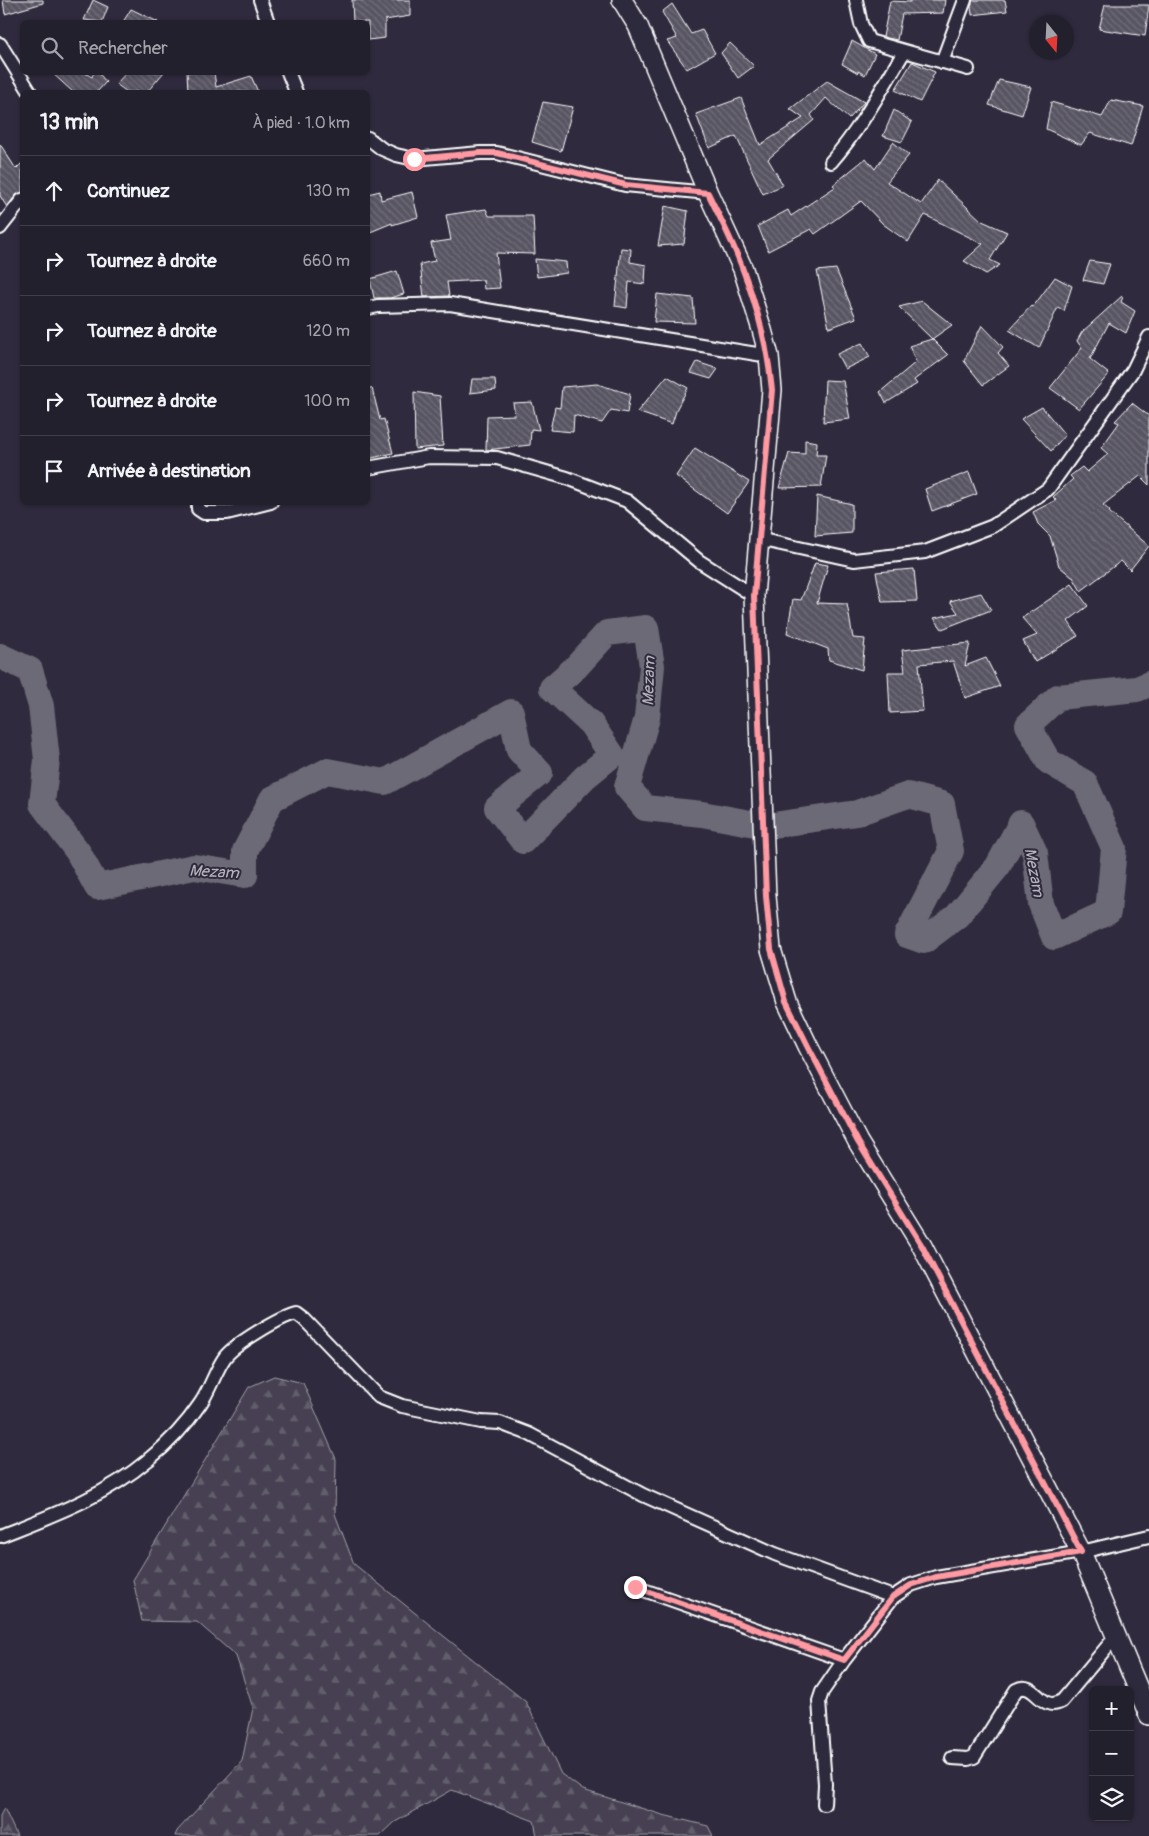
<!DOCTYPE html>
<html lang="fr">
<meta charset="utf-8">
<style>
body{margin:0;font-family:Pangolin,sans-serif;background:#2b2836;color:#f1f3f6}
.controls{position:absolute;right:15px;bottom:15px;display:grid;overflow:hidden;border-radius:8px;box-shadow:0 1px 4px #0004}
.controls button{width:45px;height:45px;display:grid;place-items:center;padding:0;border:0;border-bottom:1px solid #403e4a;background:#23202e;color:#f1f3f6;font:25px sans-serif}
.compass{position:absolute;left:1029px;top:15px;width:45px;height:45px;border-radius:50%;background:#23202e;box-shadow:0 1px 4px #0004;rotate:162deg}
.stop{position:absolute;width:15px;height:15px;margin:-11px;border:4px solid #ff9aa2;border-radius:50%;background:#fff}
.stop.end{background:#ff9aa2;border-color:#fff;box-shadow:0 1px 5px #0008}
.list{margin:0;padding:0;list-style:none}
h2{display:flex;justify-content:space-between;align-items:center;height:65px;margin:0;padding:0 20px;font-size:21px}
h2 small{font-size:16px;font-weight:400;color:#a3a3aa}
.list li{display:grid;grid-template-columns:32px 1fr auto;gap:15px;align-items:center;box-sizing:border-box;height:70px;padding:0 20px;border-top:1px solid #403e4a}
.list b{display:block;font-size:19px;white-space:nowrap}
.list em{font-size:16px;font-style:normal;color:#a3a3aa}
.icon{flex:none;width:28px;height:28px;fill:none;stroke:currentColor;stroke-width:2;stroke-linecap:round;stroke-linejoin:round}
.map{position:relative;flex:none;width:1149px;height:1836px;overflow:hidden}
.search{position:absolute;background:#23202e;box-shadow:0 1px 4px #0004;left:20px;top:20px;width:350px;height:55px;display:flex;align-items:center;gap:12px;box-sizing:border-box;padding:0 18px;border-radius:8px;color:#a3a3aa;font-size:19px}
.panel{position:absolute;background:#23202e;box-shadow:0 1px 4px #0004;left:20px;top:90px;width:350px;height:415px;border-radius:8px}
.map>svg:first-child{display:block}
</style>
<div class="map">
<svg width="1149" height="1836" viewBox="0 0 1149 1836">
<defs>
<pattern id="forest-firs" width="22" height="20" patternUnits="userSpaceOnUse" patternTransform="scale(1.25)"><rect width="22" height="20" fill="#464152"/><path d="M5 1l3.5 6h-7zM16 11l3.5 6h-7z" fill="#625e6c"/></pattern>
<pattern id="building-back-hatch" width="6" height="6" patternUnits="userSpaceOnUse" patternTransform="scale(1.25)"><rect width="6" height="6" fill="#595564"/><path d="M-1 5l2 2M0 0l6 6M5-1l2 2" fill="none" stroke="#726e7b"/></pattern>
</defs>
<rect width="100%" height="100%" fill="#2f2a3d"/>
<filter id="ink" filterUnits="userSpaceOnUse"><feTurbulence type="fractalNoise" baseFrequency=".02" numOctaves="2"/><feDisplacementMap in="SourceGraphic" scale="10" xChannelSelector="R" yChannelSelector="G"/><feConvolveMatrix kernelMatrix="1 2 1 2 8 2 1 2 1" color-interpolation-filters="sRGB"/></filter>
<g filter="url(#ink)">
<path fill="url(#forest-firs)" stroke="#a2a0a8" d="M 274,1376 L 303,1383 L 336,1459 L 335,1514 L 354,1564 L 526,1702 L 561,1774 L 583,1790 L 663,1815 L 708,1826 L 713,1836 L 537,1836 L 534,1821 L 452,1790 L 395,1822 L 380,1836 L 175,1836 L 177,1831 L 242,1761 L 253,1708 L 236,1656 L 197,1622 L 142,1621 L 133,1580 L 249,1387 Z
M 4,1808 L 17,1836 L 0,1836 L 0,1816 Z"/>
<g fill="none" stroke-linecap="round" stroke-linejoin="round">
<path stroke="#6d6a77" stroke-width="26" d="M 0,656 L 30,670 L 41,706 L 47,760 L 42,804 L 78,852 L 97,887 L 194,867 L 245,875 L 245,851 L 272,799 L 327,771 L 385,782 L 511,712 L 519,750 L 540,773 L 497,808 L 523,841 L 585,777 L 612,755 L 591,724 L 552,688 L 576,667 L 607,633 L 646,628 L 652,666 L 647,718 L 627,787 L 645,808 L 702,814 L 766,826 L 857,813 L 908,795 L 942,804 L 951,851 L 907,935 L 924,941 L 957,916 L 998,866 L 1021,823 L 1035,853 L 1041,904 L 1054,937 L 1108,912 L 1114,848 L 1085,783 L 1048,761 L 1028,725 L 1058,697 L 1137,689 L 1149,684"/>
</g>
<path fill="url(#building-back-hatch)" stroke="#fff" d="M 3,0 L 43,0 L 43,3 L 5,14 Z
M 93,0 L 108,7 L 102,22 L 84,20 Z
M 352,0 L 410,0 L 410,16 L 385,20 L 385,38 L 368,40 L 368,22 L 353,22 Z
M 910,0 L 945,0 L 943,13 L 902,14 L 897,40 L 883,37 L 890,1 L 910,2 Z
M 973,0 L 1005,0 L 1007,11 L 972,15 L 971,6 Z
M 672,4 L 691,34 L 702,30 L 715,53 L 687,69 L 667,41 L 677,38 L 662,12 Z
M 1105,5 L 1149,5 L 1145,36 L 1099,29 Z
M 131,9 L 158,22 L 123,22 Z
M 852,41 L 875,54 L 865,75 L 858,71 L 858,73 L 842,64 Z
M 730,43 L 754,66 L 738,78 L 721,53 Z
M 912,62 L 935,72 L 920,102 L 895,90 Z
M 51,72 L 83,72 L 92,77 L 94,72 L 98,72 L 106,82 L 97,92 L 73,92 Z
M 127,72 L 164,72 L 147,92 L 127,92 L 116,84 Z
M 187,72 L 214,72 L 216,87 L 251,76 L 258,92 L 188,92 Z
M 999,80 L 1031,87 L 1022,115 L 989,105 Z
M 827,81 L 864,102 L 849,119 L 826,98 L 811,115 L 814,120 L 768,159 L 783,185 L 763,194 L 736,136 L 709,148 L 696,114 L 741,98 L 760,145 L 803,118 L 790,109 Z
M 1111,100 L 1143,106 L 1131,146 L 1090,133 L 1081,145 L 1046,129 L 1051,102 L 1102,117 Z
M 543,102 L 573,107 L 561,151 L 532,142 Z
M 894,110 L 912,122 L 902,142 L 883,136 Z
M 893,142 L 909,155 L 887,182 L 921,204 L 938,180 L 982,221 L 1007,232 L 990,260 L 1000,265 L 986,274 L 964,261 L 983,244 L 925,215 L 908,242 L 883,224 L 861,201 L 815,234 L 811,229 L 768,251 L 758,226 L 788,210 L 791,216 L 835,187 L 833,185 L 866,158 L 875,169 Z
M 0,144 L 16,169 L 22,163 L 22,192 L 16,195 L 7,207 L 0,196 Z
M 380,191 L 381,200 L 412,192 L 418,217 L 392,225 L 392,223 L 368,233 L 368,194 Z
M 665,206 L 688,211 L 684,244 L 658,246 Z
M 486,209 L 489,216 L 533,216 L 535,254 L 496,253 L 500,288 L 484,289 L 483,280 L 447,282 L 449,296 L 424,297 L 420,264 L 435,261 L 431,243 L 451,240 L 446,215 Z
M 621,248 L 631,249 L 630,262 L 646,265 L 645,284 L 629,282 L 627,308 L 615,306 Z
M 535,259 L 566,262 L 567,273 L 537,277 Z
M 1090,261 L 1110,264 L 1103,284 L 1083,280 Z
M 836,269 L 856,318 L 829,328 L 817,271 Z
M 397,271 L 404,294 L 390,298 L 374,298 L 370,279 Z
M 1055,277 L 1072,286 L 1064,311 L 1058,307 L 1039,348 L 1009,330 L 1031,306 L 1033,307 Z
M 657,294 L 693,298 L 695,323 L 654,322 Z
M 1122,296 L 1123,297 L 1121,302 L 1135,311 L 1126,333 L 1109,323 L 1090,359 L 1109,374 L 1079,409 L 1050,388 L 1082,348 L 1077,341 L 1082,332 Z
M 922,301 L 952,325 L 932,339 L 899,307 Z
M 982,325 L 1003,347 L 998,353 L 1009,366 L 983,385 L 964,361 Z
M 932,339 L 948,355 L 914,380 L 917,384 L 886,403 L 880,392 L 916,362 L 909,346 Z
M 862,343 L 870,357 L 845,369 L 837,354 Z
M 697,362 L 718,369 L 711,379 L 691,373 Z
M 667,376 L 688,388 L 677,408 L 672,424 L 637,412 Z
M 472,379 L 495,379 L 496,390 L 470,393 Z
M 825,380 L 843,381 L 850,419 L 823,422 Z
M 597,384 L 630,394 L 627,413 L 611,410 L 602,423 L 574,415 L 573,432 L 550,430 L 555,407 L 560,408 L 562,387 Z
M 368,388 L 372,388 L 380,420 L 384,419 L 393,453 L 368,459 Z
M 414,392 L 440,396 L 443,446 L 415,449 Z
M 532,402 L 539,430 L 531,429 L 530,445 L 486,450 L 487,416 L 515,415 L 513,403 Z
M 1132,403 L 1149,416 L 1149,485 L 1140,476 L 1103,505 L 1110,511 L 1109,512 L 1149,546 L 1130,570 L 1121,561 L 1081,591 L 1073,577 L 1072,577 L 1059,566 L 1050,536 L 1038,524 L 1033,512 L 1056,500 L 1053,497 L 1073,479 L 1070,476 L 1082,467 L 1087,472 L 1108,454 L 1101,448 L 1119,423 L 1115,421 Z
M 1042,407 L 1065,435 L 1051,451 L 1021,419 Z
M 805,440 L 817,442 L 816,455 L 826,455 L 821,487 L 779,488 L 789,453 L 805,454 Z
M 695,448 L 749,482 L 727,513 L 676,476 Z
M 969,472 L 977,494 L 932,511 L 925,489 Z
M 817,496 L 852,504 L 852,533 L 815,536 Z
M 815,563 L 828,565 L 817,603 L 847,604 L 853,638 L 865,639 L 862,670 L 829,660 L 828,649 L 787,633 L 793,599 L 801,600 Z
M 914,569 L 917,601 L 882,602 L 876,572 Z
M 1072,584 L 1088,606 L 1068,621 L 1078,636 L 1035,662 L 1023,641 L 1037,635 L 1022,618 Z
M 981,593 L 991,610 L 942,629 L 934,618 L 958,613 L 950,601 Z
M 970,643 L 965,666 L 986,658 L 1000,686 L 965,698 L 953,661 L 919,664 L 923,711 L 890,713 L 888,672 L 905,672 L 902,650 Z"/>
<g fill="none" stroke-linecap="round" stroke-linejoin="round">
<defs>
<path id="street" d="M 260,0 L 268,22
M 856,0 L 861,24 L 869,41 L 968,69
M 0,44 L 30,92
M 942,62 L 965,0
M 288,72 L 296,92
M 368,138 L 382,149 L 396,155 L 414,159 L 480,153 L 497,153 L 625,185 L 708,193
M 831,162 C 860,129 881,90 904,52
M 0,228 L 22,200
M 368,308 L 378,306 L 450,304 L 769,356
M 368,468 L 429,457 L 497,458 L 567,478 L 627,501 L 699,561 L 754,596
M 198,502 L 198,509 L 204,513 L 227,513 L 271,502
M 758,539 L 854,560 L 925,552 L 993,526 L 1048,489 L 1133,370 L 1149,337
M 0,1536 C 53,1515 104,1497 148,1460 C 168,1444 186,1425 200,1404 C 210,1390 215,1371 225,1357 C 235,1344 280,1317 296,1313 L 304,1319 L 379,1397 L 402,1406 L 481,1422 L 500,1423 L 529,1434 L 643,1495 L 775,1554 L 893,1597
M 635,1587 L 844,1660
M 952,1758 L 968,1759 L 974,1757 L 1016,1690 C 1036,1679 1040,1714 1062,1701 L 1116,1636
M 824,1804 L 825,1784 L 819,1701 L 822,1692 L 844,1660 L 893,1597 L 911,1585 L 936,1577 L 1081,1552 L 1149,1536"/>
<path id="secondary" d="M 622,0 L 638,26 L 708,193 L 743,269 L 762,330 L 769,356 L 772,390 L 754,596 L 766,896 L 771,949 L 787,1002 L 808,1046 L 858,1142 L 922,1246 L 1081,1552 L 1149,1715"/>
</defs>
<use href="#street" stroke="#fff" stroke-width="16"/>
<use href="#secondary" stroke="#fff" stroke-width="22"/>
<use href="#street" stroke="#2f2a3d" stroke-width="12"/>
<use href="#secondary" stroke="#2f2a3d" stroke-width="19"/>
</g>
</g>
<g fill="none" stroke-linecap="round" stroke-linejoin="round" filter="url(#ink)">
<path stroke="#ff9aa2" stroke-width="6" d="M 414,159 L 480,153 L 497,153 L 626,185 L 708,193 C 720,218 734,244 743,270 C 758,309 768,349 772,390 L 754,596 L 766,896 L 771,949 L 786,1002 L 808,1046 L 858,1142 L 922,1246 L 1081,1552 L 936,1577 L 911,1585 L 893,1597 L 844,1660 L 635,1587"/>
</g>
<g text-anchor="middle" stroke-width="4" stroke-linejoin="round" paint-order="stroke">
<g font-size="16" font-style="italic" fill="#b6b4bb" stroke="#2f2a3d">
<text transform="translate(648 681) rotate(-88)" y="6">Mezam</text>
<text transform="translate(214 871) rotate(3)" y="6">Mezam</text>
<text transform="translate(1035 872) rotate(79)" y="6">Mezam</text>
</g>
</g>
</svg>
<div class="controls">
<button>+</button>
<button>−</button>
<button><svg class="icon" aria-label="layers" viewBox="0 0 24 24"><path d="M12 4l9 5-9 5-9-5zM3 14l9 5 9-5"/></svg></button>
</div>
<svg class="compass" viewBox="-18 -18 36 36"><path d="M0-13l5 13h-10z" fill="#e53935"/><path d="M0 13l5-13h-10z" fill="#a3a3aa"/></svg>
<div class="stop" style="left:414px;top:159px"></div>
<div class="stop end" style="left:635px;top:1587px"></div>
<div class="search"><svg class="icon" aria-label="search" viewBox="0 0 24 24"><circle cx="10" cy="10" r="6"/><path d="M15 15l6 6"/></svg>Rechercher</div>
<section class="panel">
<h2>13 min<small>À pied · 1.0 km</small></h2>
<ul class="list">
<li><svg class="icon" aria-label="ahead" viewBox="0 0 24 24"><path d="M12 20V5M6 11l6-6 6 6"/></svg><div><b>Continuez</b></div><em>130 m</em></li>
<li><svg class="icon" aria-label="right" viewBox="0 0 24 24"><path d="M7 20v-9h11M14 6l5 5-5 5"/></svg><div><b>Tournez à droite</b></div><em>660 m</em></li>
<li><svg class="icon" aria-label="right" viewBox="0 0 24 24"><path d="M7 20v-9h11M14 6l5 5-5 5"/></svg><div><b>Tournez à droite</b></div><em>120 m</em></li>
<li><svg class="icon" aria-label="right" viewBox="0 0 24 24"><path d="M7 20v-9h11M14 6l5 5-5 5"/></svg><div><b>Tournez à droite</b></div><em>100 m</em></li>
<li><svg class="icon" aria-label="arrive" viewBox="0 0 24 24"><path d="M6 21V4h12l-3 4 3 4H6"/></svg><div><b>Arrivée à destination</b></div></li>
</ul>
</section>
</div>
